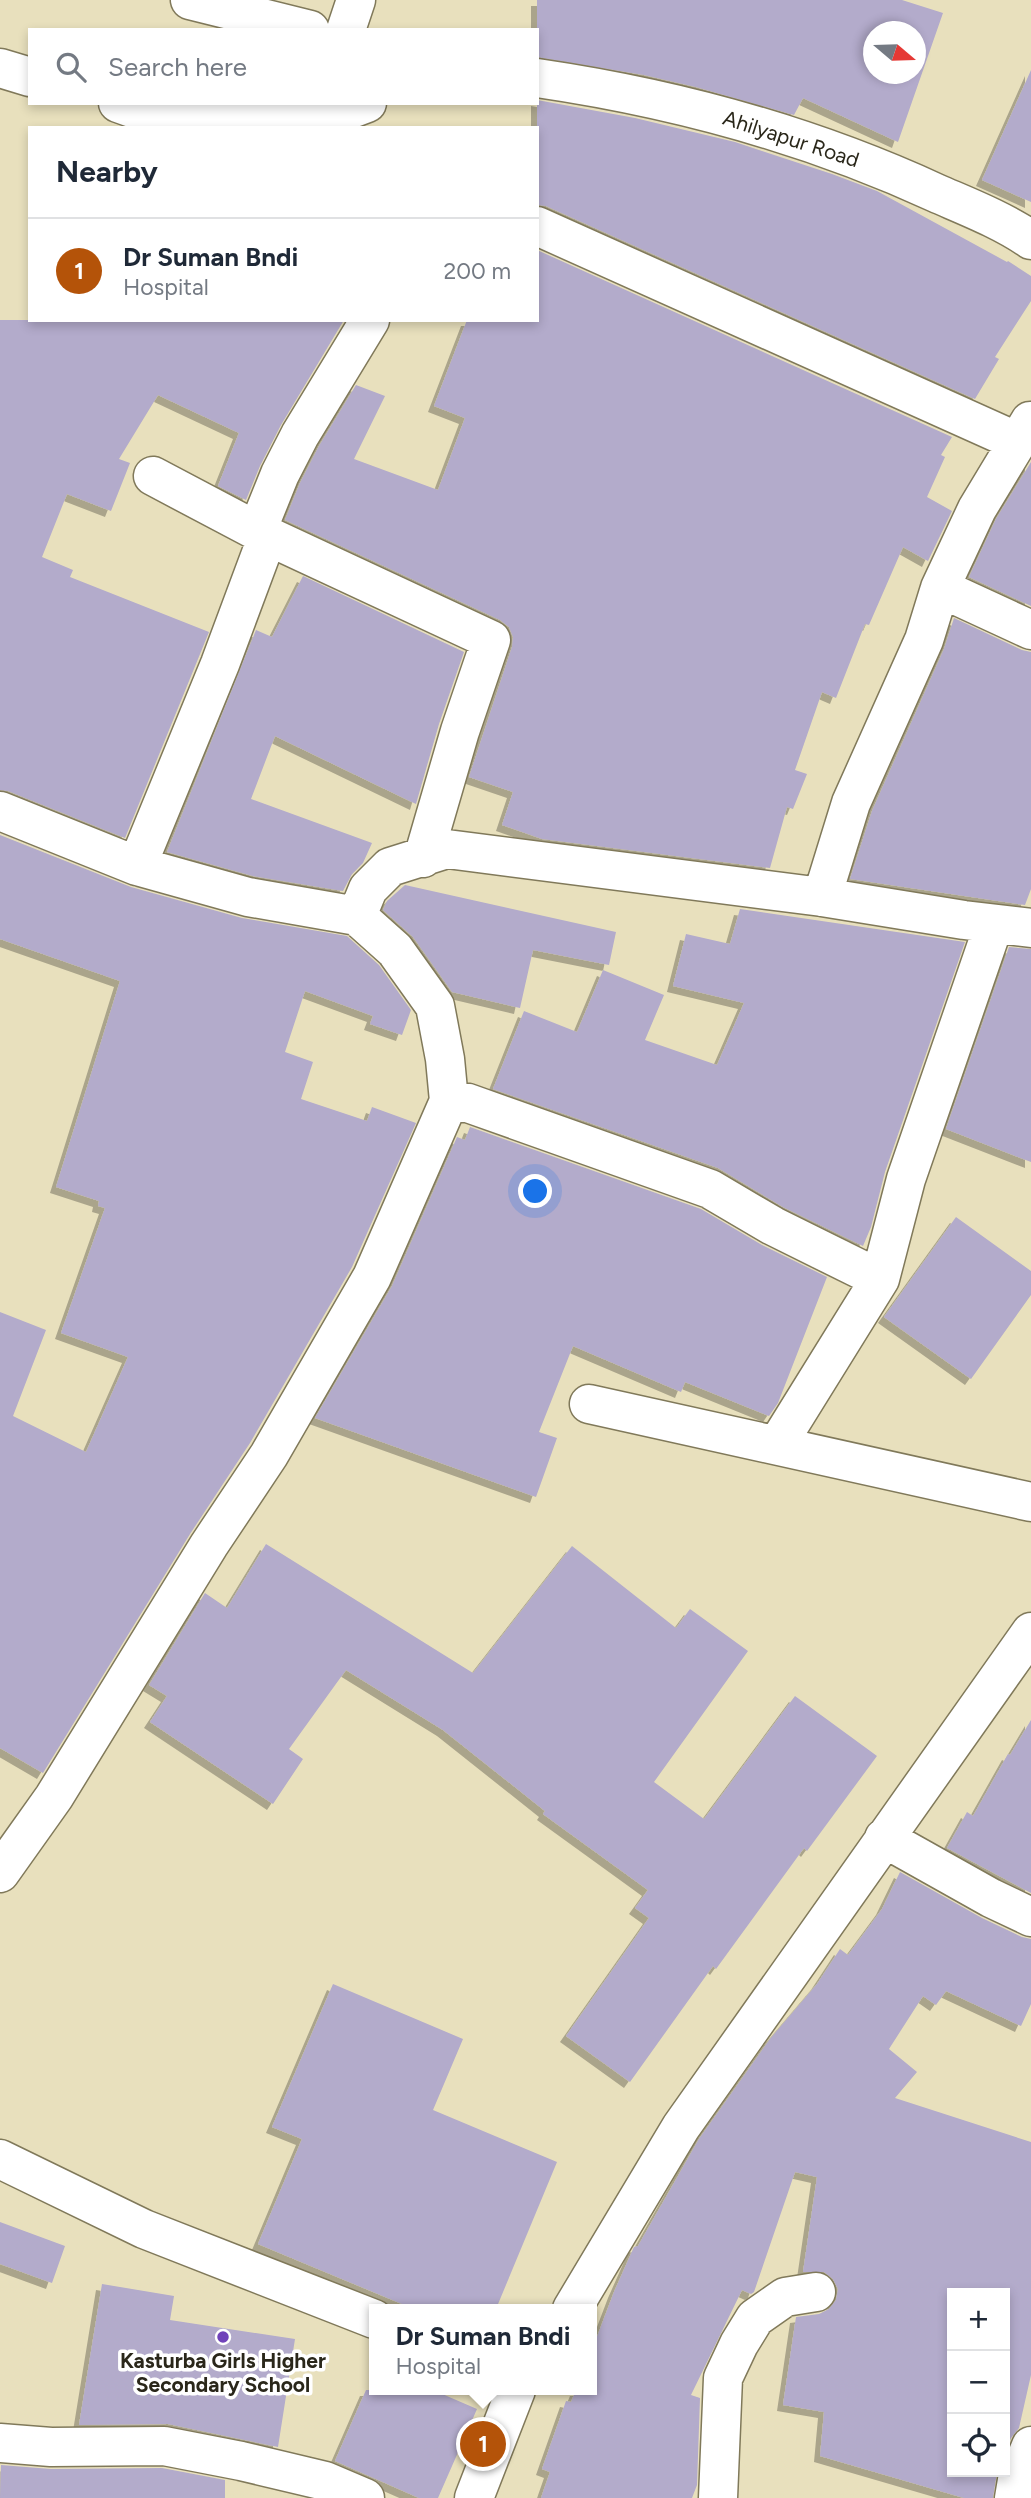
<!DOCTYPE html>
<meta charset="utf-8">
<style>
body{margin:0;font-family:Figtree,sans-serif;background:#f6f6f7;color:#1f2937}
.controls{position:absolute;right:21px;bottom:21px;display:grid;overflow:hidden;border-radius:0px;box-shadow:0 4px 10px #0003}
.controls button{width:63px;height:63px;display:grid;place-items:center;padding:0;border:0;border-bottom:2px solid #e0e1e3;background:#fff;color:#1f2937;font:35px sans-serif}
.compass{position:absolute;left:863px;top:21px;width:63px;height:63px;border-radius:50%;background:#fff;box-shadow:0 4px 10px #0003;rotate:109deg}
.you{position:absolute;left:536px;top:1192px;width:24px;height:24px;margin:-18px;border:5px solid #fff;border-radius:50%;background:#1a73e8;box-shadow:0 0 0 10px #1a73e833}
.badge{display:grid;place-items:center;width:46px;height:46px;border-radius:50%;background:#b45309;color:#fff;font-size:23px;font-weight:700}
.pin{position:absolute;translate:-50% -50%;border:4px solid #fff;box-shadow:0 2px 7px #0006}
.popup{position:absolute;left:369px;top:2304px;width:228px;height:91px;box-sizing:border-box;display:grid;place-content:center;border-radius:0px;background:#fff;filter:drop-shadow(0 2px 5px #0005);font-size:23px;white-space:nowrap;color:#747a83}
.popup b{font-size:26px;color:#1f2937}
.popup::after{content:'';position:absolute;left:50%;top:100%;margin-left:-14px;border:14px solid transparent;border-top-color:#fff}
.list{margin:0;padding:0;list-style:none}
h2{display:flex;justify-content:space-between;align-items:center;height:91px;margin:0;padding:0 28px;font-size:30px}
h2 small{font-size:23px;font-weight:400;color:#747a83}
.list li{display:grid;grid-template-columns:46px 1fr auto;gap:21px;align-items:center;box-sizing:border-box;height:105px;padding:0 28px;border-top:2px solid #e0e1e3}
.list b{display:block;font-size:26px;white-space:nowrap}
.list p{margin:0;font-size:23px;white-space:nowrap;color:#747a83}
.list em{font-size:23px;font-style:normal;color:#747a83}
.icon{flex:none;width:38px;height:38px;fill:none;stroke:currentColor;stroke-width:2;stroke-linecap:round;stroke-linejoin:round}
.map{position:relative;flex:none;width:1031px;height:2498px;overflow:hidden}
.search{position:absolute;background:#fff;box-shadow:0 4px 10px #0003;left:28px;top:28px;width:511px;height:77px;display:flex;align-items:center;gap:18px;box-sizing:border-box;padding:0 24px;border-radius:0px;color:#747a83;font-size:26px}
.panel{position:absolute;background:#fff;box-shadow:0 4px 10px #0003;left:28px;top:126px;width:511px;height:196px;border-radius:0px}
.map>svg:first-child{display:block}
</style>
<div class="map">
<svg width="1031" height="2498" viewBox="0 0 1031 2498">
<defs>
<filter id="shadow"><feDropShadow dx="-6" dy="6" stdDeviation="0" flood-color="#0004"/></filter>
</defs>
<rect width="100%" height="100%" fill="#e8e0bd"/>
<path fill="#b3abcb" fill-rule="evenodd" filter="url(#shadow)" d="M 537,0 L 902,0 L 943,13 L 898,142 L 803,98 L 794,115 L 696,87 L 644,75 L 537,57 ZM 873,32 L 915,32 L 915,74 L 873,74 Z
M 1031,70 L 1031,202 L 982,180 Z
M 537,100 L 635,118 L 735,142 L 832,174 L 877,191 L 1007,262 L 1008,261 L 1031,276 L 1031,301 L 995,357 L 999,359 L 975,399 L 546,206 L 537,205 Z
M 537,250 L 952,437 L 941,455 L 945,457 L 927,497 L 952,511 L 928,561 L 903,547 L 869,625 L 865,624 L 836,698 L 822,692 L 795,770 L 807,774 L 793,809 L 787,807 L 770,868 L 542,839 L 502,825 L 513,792 L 469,777 L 512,647 L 513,637 L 509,627 L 500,620 L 285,520 L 300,483 L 319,446 L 356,385 L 385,396 L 354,459 L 438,490 L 465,418 L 434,406 L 467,320 L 537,320 Z
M 0,320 L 344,320 L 281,425 L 260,466 L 246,500 L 218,486 L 239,433 L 158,395 L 119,459 L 130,463 L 111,511 L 67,494 L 42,557 L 73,570 L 70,577 L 209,632 L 125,838 L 8,791 L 0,790 Z
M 1031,462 L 1031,606 L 969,577 L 996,519 Z
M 303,576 L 464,652 L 439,724 L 416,804 L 275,736 L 251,799 L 372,843 L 363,863 L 352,874 L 343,891 L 253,876 L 167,852 L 256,630 L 272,637 Z
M 954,618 L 1022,650 L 1031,652 L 1031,889 L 1025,905 L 850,879 L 872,811 L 944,649 Z
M 0,835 L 131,887 L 242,918 L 347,936 L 379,965 L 411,1010 L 402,1035 L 370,1024 L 373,1016 L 305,991 L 285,1052 L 313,1062 L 301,1099 L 367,1121 L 372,1107 L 416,1123 L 352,1267 L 250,1443 L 190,1534 L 43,1773 L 0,1748 L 0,1312 L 46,1330 L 13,1416 L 86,1452 L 128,1357 L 61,1333 L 105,1208 L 98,1206 L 99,1201 L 56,1187 L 120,981 L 0,939 Z
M 405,885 L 616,932 L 609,965 L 533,950 L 520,1008 L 452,992 L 413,937 L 383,910 L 387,901 Z
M 740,909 L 965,942 L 885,1172 L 871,1227 L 863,1246 L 783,1207 L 718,1168 L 493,1089 L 524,1011 L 577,1032 L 603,970 L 664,995 L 645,1040 L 717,1065 L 744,1003 L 673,986 L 686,934 L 730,944 Z
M 1009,947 L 1031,949 L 1031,1162 L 946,1129 Z
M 470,1127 L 701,1209 L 762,1245 L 827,1277 L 778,1403 L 769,1416 L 685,1382 L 681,1392 L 573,1346 L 539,1432 L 557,1438 L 536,1497 L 315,1418 L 392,1286 L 457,1137 L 465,1140 Z
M 956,1217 L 1031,1271 L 1031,1295 L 971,1379 L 884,1317 Z
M 266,1544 L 473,1673 L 572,1546 L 676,1628 L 690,1609 L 748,1651 L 654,1782 L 704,1819 L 795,1696 L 877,1756 L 807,1851 L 804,1848 L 716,1969 L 713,1966 L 630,2082 L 566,2036 L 649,1918 L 635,1908 L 648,1890 L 543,1814 L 545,1811 L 443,1730 L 346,1670 L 289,1749 L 303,1759 L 273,1804 L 150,1722 L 167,1696 L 149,1685 L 205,1593 L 227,1608 Z
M 1031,1720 L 1031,1893 L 947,1848 L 967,1812 L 973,1816 L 1008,1754 L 1010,1755 Z
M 900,1872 L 982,1918 L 1022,1937 L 1031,1939 L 1031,2004 L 1021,2026 L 946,1991 L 936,2005 L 923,1996 L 889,2049 L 917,2072 L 895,2098 L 1031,2142 L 1031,2375 L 1019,2428 L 1011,2438 L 1005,2452 L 1005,2293 L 952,2293 L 952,2472 L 997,2472 L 993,2498 L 964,2498 L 820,2456 L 824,2412 L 783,2405 L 796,2317 L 819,2314 L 829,2309 L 836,2300 L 838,2289 L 833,2279 L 824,2272 L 803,2272 L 817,2177 L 795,2172 L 754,2292 L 751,2294 L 742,2290 L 691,2395 L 700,2398 L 697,2485 L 692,2498 L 541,2498 L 550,2472 L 542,2469 L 566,2401 L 571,2402 L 576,2390 L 592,2390 L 592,2350 L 614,2292 L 634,2247 L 638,2246 L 699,2139 L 770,2039 L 817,1984 L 840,1949 L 848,1955 L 882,1909 Z
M 333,1984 L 463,2039 L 433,2110 L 557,2162 L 496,2309 L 414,2309 L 258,2244 L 302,2139 L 272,2127 Z
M 0,2222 L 65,2246 L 52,2283 L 0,2264 Z
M 102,2284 L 174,2296 L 170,2320 L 295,2339 L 278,2447 L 168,2424 L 79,2425 Z
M 366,2390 L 433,2390 L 477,2409 L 438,2498 L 419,2498 L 335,2461 Z
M 1,2465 L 51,2469 L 162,2468 L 225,2480 L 225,2498 L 0,2498 Z"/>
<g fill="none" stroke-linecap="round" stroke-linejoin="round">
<defs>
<path id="minor" d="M 190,0 L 310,30
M 346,30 L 356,0
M 0,68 L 30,77
M 537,78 C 674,98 810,135 936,193 C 968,207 1002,220 1031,240
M 118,103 L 132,108 L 241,117 L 338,114 L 367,103
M 537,226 L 1018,442
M 153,476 L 257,531 L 491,640 L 460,731 L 423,858
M 257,531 L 280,474 L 300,435 L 370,320
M 940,588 L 1031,630
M 0,811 L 137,866 L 248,897 L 357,916 L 395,950 L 435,1006 L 445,1059 L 449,1101 L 372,1277 L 269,1455 L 209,1545 L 54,1797 L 0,1873
M 137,866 L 220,664 L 268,535
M 822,897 L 851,803 L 924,640 L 940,588 L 977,509 L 1030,421
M 357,916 L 368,889 L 390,867 L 447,849 L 822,897 L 964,920 L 1031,928
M 449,1101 L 468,1103 L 710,1189 L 773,1226 L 880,1279
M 589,1404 L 1031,1502
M 777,1445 L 880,1279 L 906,1179 L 994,924
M 884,1838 L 991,1898 L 1031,1917
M 0,2159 L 144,2229 L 374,2319
M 572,2309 L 681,2127 L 1031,1632
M 0,2443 L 51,2447 L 164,2446 L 241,2461 L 325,2481 L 365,2498
M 474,2498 L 516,2390
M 718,2498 L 723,2378 L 739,2344 L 755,2318 L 785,2297 L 816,2292
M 1014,2498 L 1017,2480 L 1031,2446"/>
</defs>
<use href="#minor" stroke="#80795a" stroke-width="41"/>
<use href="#minor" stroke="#fff" stroke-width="38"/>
</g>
<circle fill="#7042ba" stroke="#fff" stroke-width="2.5" cx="223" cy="2337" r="7"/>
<g text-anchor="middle" stroke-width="7" stroke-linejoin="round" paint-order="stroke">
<g font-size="21" fill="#2a271a" stroke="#fff">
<text transform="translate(791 139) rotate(18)" y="7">Ahilyapur Road</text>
</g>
<g font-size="21" font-weight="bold" fill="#2a271a" stroke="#fff">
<text x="223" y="2368">Kasturba Girls Higher<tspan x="223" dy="24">Secondary School</tspan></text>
</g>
</g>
</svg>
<div class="controls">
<button>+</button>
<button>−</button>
<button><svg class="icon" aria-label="locate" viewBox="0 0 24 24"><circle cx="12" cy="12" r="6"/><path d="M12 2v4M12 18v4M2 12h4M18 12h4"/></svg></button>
</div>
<svg class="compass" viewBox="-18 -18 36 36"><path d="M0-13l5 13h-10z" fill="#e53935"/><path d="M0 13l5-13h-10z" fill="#747a83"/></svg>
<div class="you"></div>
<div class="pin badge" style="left:483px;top:2444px">1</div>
<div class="popup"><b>Dr Suman Bndi</b>Hospital</div>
<div class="search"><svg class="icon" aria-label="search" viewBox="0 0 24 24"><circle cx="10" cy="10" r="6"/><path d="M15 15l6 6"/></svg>Search here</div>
<section class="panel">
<h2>Nearby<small></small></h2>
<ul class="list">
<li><span class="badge">1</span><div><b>Dr Suman Bndi</b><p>Hospital</p></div><em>200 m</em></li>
</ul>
</section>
</div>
